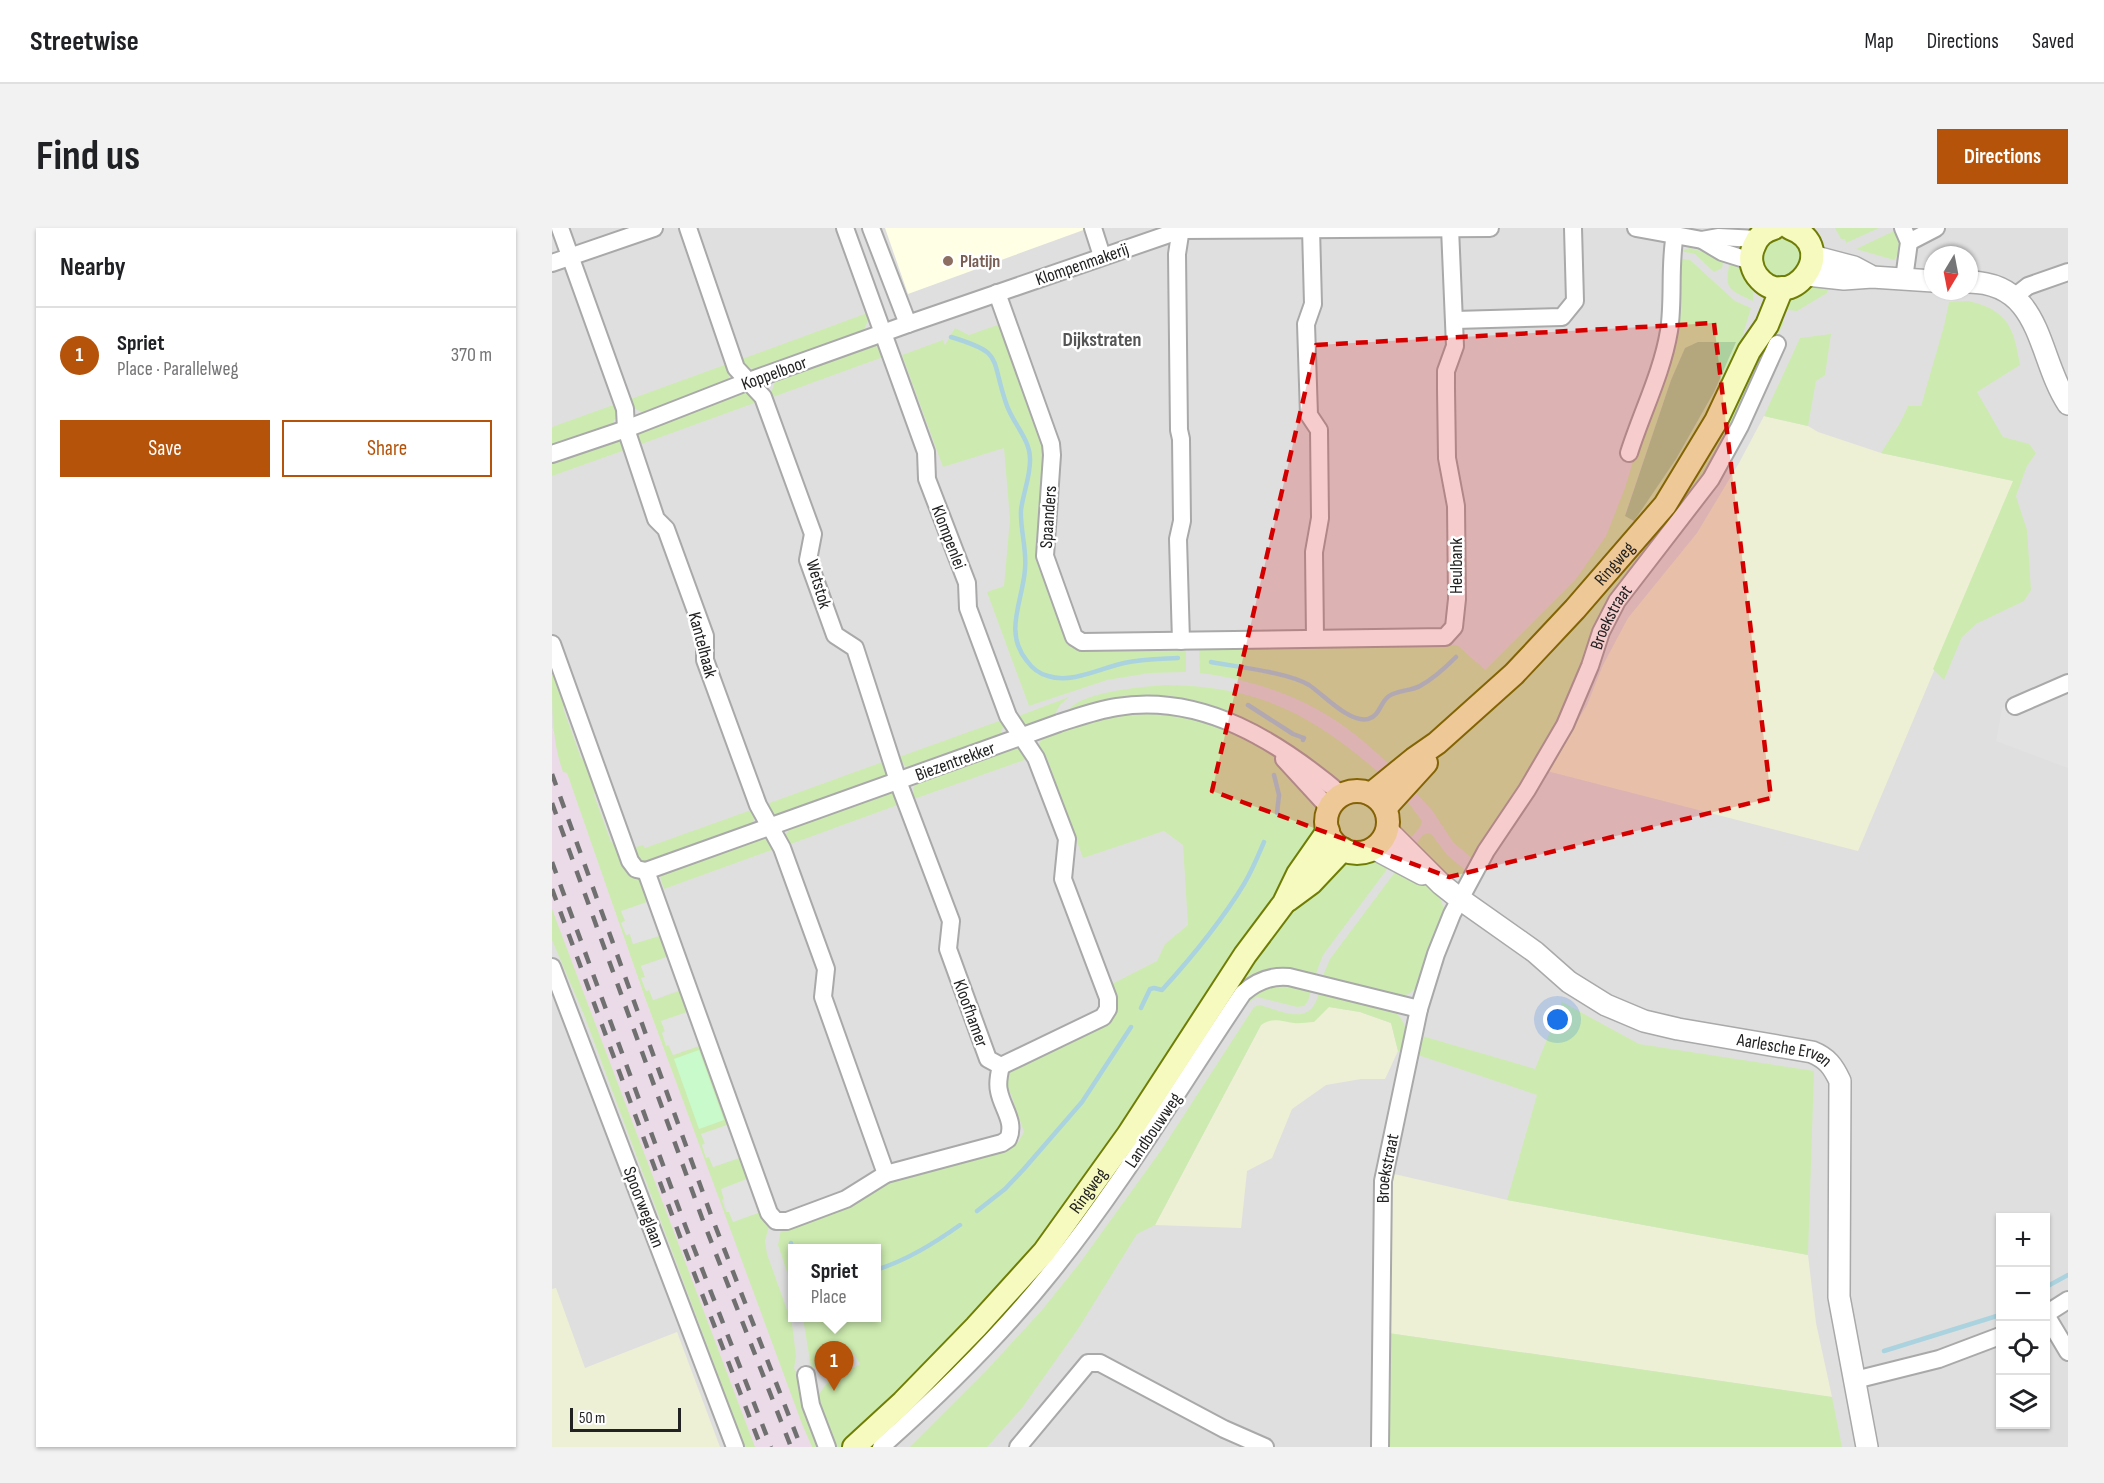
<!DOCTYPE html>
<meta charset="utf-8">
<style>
body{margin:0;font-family:"Sofia Sans Condensed",sans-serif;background:#f2f2f2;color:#202124}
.controls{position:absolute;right:18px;bottom:18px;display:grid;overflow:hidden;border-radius:0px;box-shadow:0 2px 4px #0004}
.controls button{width:54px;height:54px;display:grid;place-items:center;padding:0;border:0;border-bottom:2px solid #e0e0e0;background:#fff;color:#202124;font:30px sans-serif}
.compass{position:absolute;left:1372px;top:18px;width:54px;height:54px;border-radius:50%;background:#fff;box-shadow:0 2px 4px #0004;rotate:190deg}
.scale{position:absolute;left:18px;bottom:15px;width:111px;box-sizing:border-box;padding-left:6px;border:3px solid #222;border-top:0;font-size:16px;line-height:21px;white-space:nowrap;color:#222;-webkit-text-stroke:4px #fff;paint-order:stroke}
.you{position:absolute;left:1006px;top:792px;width:21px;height:21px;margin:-15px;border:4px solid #fff;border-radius:50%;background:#1a73e8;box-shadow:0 0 0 9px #1a73e833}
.badge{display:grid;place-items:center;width:39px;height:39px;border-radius:50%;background:#b45309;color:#fff;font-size:20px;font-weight:700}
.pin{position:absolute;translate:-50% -50px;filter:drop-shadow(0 2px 3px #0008)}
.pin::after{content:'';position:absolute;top:32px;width:21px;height:18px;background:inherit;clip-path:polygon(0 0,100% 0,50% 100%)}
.popup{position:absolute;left:236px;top:1016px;width:93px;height:78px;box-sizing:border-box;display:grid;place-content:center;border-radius:0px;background:#fff;filter:drop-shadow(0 2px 4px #0005);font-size:20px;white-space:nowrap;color:#757577}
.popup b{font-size:22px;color:#202124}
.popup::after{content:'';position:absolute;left:50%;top:100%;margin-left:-12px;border:12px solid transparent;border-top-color:#fff}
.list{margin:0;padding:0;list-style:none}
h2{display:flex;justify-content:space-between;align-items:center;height:78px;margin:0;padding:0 24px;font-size:26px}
h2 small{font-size:20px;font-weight:400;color:#757577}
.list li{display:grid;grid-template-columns:39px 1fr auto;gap:18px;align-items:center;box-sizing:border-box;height:96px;padding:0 24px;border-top:2px solid #e0e0e0}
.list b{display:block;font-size:22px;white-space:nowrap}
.list p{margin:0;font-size:20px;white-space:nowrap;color:#757577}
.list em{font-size:20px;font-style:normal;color:#757577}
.actions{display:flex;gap:12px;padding:18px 24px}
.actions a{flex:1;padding:14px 0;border:2px solid #b45309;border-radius:0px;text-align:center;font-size:21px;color:#b45309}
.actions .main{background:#b45309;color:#fff}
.icon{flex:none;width:33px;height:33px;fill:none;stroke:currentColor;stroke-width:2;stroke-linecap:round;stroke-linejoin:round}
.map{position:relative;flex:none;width:1516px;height:1219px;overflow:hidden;border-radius:0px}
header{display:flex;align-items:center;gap:36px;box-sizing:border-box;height:84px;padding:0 30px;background:#fff;border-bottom:2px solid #e0e0e0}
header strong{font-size:28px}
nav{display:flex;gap:33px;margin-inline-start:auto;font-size:21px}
.intro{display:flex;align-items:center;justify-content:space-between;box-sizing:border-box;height:144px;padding:0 36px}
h1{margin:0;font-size:42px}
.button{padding:15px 27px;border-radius:0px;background:#b45309;color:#fff;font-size:21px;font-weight:700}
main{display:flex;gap:36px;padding:0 36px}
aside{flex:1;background:#fff;border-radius:0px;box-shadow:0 2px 4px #0004}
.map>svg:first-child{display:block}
</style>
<header>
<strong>Streetwise</strong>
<nav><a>Map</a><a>Directions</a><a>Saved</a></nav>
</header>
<div class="intro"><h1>Find us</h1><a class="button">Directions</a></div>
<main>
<aside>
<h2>Nearby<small></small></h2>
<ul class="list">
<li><span class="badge">1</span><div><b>Spriet</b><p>Place · Parallelweg</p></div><em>370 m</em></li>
</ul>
<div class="actions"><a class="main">Save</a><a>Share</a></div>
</aside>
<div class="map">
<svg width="1516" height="1219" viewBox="0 0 1516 1219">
<rect width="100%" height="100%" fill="#f2efe9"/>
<path fill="#e0dfdf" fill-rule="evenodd" d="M 0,0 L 1516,0 L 1516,1219 L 260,1219 L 92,767 L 0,500 ZM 1381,27 L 1417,27 L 1417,63 L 1381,63 ZM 1448,990 L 1494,990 L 1494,1196 L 1448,1196 ZM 240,1020 L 324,1020 L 324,1090 L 240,1090 Z
M 0,702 L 23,756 L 194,1219 L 0,1219 Z"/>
<path fill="#ebdbe8" d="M 0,500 L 92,767 L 260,1219 L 194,1219 L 0,702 Z"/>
<path fill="#ffffe5" d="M 333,0 L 537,0 L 356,66 Z"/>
<path fill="#eef0d5" d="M 1212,188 L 1256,198 L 1266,204 L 1329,225 L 1462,253 L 1306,623 L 995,543 L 1035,477 L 1051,437 L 1076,390 L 1145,305 L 1187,235 Z
M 777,779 L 808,784 L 839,795 L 846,823 L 833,851 L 809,851 L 774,857 L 740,881 L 720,930 L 695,943 L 689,1000 L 603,997 L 709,797 L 715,792 L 724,791 L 745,795 Z
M 842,946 L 955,972 L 1256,1027 L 1264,1095 L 1280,1169 L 836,1105 L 838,975 Z
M 4,1060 L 33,1140 L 125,1104 L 168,1219 L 0,1219 L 0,1061 Z"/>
<path fill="#cdebb0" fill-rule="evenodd" d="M 1283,0 L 1327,0 L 1294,15 L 1293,11 L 1289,11 Z
M 1344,2 C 1348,14 1351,21 1342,32 L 1304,21 Z
M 1228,11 C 1242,11 1246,18 1251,30 L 1241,49 L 1222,49 C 1219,46 1214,42 1212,38 C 1206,25 1217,14 1228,11 Z
M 1138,20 L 1172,30 L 1170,40 L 1162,44 L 1143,26 L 1128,23 Z
M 1124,30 L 1138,32 L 1183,73 L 1199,80 L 1182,136 L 1157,187 L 1109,266 L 1050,339 L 916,478 L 843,542 C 829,529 816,516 801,505 C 757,470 703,452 648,445 L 647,418 L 905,417 L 933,442 L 1024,351 L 1054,308 L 1073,260 L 1096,183 ZM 1184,114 L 1162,164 L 1124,231 L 1081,293 L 1073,287 L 1119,152 L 1133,120 Z
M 1178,33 C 1193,41 1203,55 1201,73 C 1176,61 1172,62 1178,33 Z
M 1278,56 L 1275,65 L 1245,83 L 1228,81 C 1241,67 1259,57 1278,56 Z
M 1416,73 C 1456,82 1462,100 1468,137 L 1425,164 L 1451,209 L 1477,216 L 1484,225 L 1475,238 L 1464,268 L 1475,302 L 1479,362 L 1472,373 L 1424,396 L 1410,409 L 1392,452 L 1381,441 L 1461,253 L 1329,225 L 1348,195 L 1356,178 L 1369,178 L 1392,98 L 1397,74 Z
M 318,84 L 318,88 L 311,104 L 205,143 L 192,137 L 190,131 Z
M 1224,88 L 1232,94 L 1229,100 L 1168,218 L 1145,257 L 1104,314 L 1013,487 L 923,633 L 901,614 L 880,582 L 859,560 L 900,514 L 1005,415 L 1040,379 L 1102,306 Z
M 448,96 L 493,222 L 491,343 L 519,420 L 634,420 L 634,444 L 598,445 L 555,452 L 477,478 L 435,364 L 452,358 L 458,291 L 452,220 L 391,239 L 350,127 L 391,112 L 393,117 L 403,100 L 417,107 Z
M 1279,106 L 1273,147 L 1264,153 L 1256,198 L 1212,188 L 1248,110 Z
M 321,117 L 330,121 L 334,128 L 221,169 L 221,167 L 218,168 L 224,151 Z
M 178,135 L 180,141 L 175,154 L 90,184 L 79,179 L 76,172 Z
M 191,163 L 207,170 L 208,173 L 84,218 L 84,202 Z
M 64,176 L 67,182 L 61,195 L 0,217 L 0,199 Z
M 64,208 L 70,214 L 73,222 L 0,248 L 0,231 Z
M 0,447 L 5,450 L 14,474 L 11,480 L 29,530 L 35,534 L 45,560 L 42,567 L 59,614 L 66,618 C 72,637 71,646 91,653 L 103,683 L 99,685 L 95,674 L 70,695 L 74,707 L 78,706 L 81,716 L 107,708 L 104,697 L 108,695 L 123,738 L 119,739 L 115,729 L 89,738 L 93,749 L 90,750 L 94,763 L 97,762 L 102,772 L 127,763 L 123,752 L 127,751 L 142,793 L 138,795 L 134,784 L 110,805 L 121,827 L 146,818 L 143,808 L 147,806 L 183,905 L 179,907 L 175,897 L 150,917 L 154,929 L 157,929 L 161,939 L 187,930 L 183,919 L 187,918 L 203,960 L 198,962 L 194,951 L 170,972 L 174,984 L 177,984 L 181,993 L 206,985 L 203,974 L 207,973 L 217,998 L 213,1013 L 215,1026 L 240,1096 L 244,1128 L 242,1140 L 250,1158 L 268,1219 L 260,1219 L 250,1196 L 92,767 L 15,545 L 11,544 C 0,514 0,480 0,447 Z
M 612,457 C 710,458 761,487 833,550 C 817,556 801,557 785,552 L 674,484 L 516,484 C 524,464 592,459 612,457 Z
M 517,469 L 508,477 L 501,489 L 472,499 L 461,490 Z
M 601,485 C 660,489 713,510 750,558 C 755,564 764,572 767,580 C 769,587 767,600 767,608 L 540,942 L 445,1067 L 372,1143 L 291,1219 L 284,1219 L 265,1172 C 275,1147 287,1149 308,1136 L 302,1126 L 272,1138 L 259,1139 L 251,1090 L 324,1090 L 324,1020 L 240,1020 L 240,1059 L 226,1017 L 229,1002 L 344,948 L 465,916 L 472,904 L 459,866 L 452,862 L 454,848 L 464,835 L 560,791 C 569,781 562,769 558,757 L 605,733 L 613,716 L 636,697 L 631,617 L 612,603 L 531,630 L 493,525 L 489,526 L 487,516 L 490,510 L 499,505 L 500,507 C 534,494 565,486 601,485 Z
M 450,492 L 451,499 L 448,508 L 358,540 L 353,538 L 347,529 Z
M 464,518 L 467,518 L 478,530 L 362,571 L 361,561 L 364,555 Z
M 336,532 L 337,545 L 335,548 L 225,588 L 221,588 L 212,577 Z
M 339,564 L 343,565 L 351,575 L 236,617 L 234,606 L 239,599 Z
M 852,569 L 870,593 L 868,599 L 854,615 C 844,596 840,589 852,569 Z
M787 594a18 18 0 1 1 36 0a18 18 0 1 1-36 0Z
M 202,581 L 203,590 L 199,597 L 95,635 L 86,631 L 81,620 L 91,617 L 93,620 Z
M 876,605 L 880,607 L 895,627 L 913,642 L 914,645 L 906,650 L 897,649 L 860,621 L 871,607 Z
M 210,609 L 219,612 L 225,620 L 112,661 L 108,649 L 114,643 Z
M 819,631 L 829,632 L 839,636 L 771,727 L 763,748 L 678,765 L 711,717 L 755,665 L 793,632 Z
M 846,640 C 866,651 892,660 892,687 L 866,758 L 857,766 L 847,768 L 770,750 L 778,731 Z
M 0,681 L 203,1219 L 193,1219 L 32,787 L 0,712 Z
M 720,756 L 737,756 L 759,763 L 756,773 L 752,778 L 745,779 L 705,769 L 692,777 L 704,763 Z
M 767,764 L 845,786 C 857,798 854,808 852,824 L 846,823 L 839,795 L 808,784 L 777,779 L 762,794 C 755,794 748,796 742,795 C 729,793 720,789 709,797 L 603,997 L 585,1006 L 526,1101 L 470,1180 L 435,1219 L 358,1219 L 433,1144 L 490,1082 L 527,1036 L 610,921 L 702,779 L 707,777 C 732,783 759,800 767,764 Z
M 1010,774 L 1087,816 L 1262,843 L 1256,1027 L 955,972 L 985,867 L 866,827 L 870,808 L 983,841 Z
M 836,1105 L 1280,1169 L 1290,1219 L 834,1219 Z"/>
<path fill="#add19e" d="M 1146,114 L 1184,114 L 1162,164 L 1124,231 L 1082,293 L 1073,288 L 1119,152 L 1133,120 Z"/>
<path fill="#c8facc" d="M 147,822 L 172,892 L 147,901 L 122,831 Z"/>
<path fill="#e2e2e2" d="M 1516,449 L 1516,540 L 1444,513 L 1450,480 Z
M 95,674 L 107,708 L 81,716 L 78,706 L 74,707 L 69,695 L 73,693 L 69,683 Z
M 115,729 L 127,762 L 101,772 L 97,762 L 94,763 L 89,750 L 93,749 L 89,738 Z
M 135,784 L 147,818 L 121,827 L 117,817 L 114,818 L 110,805 L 113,804 L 109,793 Z
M 175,897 L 187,930 L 161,939 L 157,929 L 154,930 L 150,917 L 153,916 L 149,906 Z
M 195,951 L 206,985 L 181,994 L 177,984 L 175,984 L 169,961 Z"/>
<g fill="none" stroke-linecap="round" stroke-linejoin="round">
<path stroke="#aad3df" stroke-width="4.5" d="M 399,109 C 452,125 438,128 454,175 C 460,195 479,211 478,233 C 478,249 471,266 469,282 C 468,302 475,321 473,341 C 471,373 451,404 475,433 C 480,440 488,446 496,448 C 520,456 549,440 572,435 C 590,431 608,431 626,430
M 659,434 C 685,439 735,444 757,457 C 772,467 797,495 816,491 C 828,488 828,474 837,468 C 846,462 859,463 868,458 C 881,451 893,440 904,429
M 696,477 L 741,506 L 752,510 L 751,512
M 722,547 L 727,567 L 725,585
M 589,780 L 598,761 L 602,760 L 610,762 C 640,729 669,694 692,656 C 700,643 706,628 712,614
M 425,983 L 453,961 L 471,942 L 530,874 L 579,799
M 239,1015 L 240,1020
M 324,1042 C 355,1032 381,1016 408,997
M 1494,1059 L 1516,1047
M 1332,1123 L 1448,1087"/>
<defs>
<g id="minor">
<path d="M 8,0 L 73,181 L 74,201 L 104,291 L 114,301 L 153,408 L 153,432 L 206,577 L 230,620 L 274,741 L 271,769 L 334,946"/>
<path d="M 293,0 L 374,224 L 375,251 L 415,355 L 416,380 L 456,488 L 484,530 L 515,611 L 511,651 L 556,770 L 556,781 L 551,789 L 449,838"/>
<path d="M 319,0 L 356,96"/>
<path d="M 541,0 L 550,28"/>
<path d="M 629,0 L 625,26 L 627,202 L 629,211 L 630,293 L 626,311 L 629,413"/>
<path d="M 759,0 L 761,76 L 754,96 L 757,187 L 767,202 L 768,290 L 762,324 L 763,410"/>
<path d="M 1084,0 L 1150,12 L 1170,24 L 1199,33"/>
<path d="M 1351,0 L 1357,14 L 1352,51"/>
<path d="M 1150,12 L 1167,9 L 1205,11"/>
<path d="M 1357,14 L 1384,0"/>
<path d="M 0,35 L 102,0"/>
<path d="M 445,65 L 499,216 L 500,227 L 493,328 L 522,409 L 530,414 L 893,409 L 902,399 L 905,371 L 904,278 L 895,230 L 894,161 L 894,143 L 903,118 L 898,0"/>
<path d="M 1462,69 L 1476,58 L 1516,44"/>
<path d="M 903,92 L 1010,89 L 1023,73 L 1021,0"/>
<path d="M 1077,225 C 1090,184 1110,145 1117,103 C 1122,71 1117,38 1123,6"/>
<path d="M 0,226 L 74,201 L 197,153 L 356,96 L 629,2 L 938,0"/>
<path d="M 0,416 L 78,633 L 84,641 L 94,643"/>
<path d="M 1463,478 L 1516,455"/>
<path d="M 732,531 L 777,580"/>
<path d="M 94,643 L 217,985 L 224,993 L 235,993 L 294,971 L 334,946 L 450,915 L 456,911 C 464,894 450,880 447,863 C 445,855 447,846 449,838 L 436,831 L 396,721 L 399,693 L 346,553 L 303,420 L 283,407 L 256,332 L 261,306 L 211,169 L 184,140 L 136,0"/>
<path d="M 94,643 L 507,495 C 526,489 545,482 565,479 C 651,465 727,514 790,567"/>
<path d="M 0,739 L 183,1219"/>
<path d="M 1494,1086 L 1516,1072"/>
<path d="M 1494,1087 L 1516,1124"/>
<path d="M 254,1147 L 259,1177 L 275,1219"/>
<path d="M 1303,1152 L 1387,1131 L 1448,1108"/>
<path d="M 329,1219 C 390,1165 449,1107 500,1043 C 571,955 628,858 691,765 C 705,753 719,747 737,749 L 867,781"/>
<path d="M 466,1219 L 536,1135 L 548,1135 L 672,1201 L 713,1219"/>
<path id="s1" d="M 828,1219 L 831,953 L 867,781 L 884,726 L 900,686 L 934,623 L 975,562 L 1013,497 L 1038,438 L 1049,404 L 1065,373 L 1159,251 L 1188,198 L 1225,116"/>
</g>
<g id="tertiary">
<path d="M 1260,28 L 1302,39 L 1317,47"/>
<path d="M 1255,47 L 1292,51 L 1320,49 L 1381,53"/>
<path d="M 1417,54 C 1491,55 1485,129 1516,176"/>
<path id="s2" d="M 835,602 L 889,656 L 908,671 L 983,724 L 1017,754 L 1054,777 L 1092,793 L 1126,801 L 1260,824 C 1275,830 1281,838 1288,853 L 1287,1069 L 1315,1219"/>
<path d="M 821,620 L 870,646"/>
</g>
<g id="secondary">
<path d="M 1222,0 C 1212,3 1206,8 1202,18 C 1197,28 1199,40 1205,48 C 1237,89 1291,20 1238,0"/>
<circle cx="805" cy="594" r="31"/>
<path id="s3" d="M 819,566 L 862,531 L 885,515 L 962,446 L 1023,381 L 1113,277 L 1164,193 L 1197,123 L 1215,97 L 1230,60"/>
<path d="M 833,580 L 874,535"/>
<path d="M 736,672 L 759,655 L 791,621"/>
<path id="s4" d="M 302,1219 L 351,1174 L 424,1099 L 492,1024 L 576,907 L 693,727 L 732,675 L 746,646 L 776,603"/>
</g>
</defs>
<use href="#minor" stroke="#a9a9a9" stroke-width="20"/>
<use href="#tertiary" stroke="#a9a9a9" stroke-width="24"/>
<use href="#secondary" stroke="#707d05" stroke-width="26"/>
<use href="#minor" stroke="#fff" stroke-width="16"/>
<use href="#tertiary" stroke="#fff" stroke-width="21"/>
<use href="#secondary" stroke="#f7fabf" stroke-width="22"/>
<path stroke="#707070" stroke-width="4.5" stroke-dasharray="12 12" stroke-linecap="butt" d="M 0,546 L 159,987 L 249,1219
M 0,575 L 150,990 L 239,1219
M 0,634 L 133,997 L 219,1219
M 0,661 L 127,1006 L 209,1219"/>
</g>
<path fill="#d40000" fill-opacity="0.2" stroke="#d40000" stroke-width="4.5" stroke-dasharray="12 8" stroke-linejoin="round" d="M 1162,95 L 1219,570 L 897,649 L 660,563 L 764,117 Z"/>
<circle fill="#8d6e63" stroke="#fff" stroke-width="2" cx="396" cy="33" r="6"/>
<g text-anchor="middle" stroke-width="5" stroke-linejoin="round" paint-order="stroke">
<g font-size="18" font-weight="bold" fill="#785e54" stroke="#fff" text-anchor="start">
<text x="408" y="39">Platijn</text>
</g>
<g font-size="18" fill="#222" stroke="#fff">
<text transform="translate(530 36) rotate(-19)" y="6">Klompenmakerij</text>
<text transform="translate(222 145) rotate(-20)" y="6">Koppelboor</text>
<text transform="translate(496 289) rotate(-86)" y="6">Spaanders</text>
<text transform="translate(397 309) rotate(69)" y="6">Klompenlei</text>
<text dy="6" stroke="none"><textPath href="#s3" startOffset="336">Ringweg</textPath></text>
<text transform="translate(904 338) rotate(-90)" y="6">Heulbank</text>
<text transform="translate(267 356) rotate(74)" y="6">Wetstok</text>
<text dy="6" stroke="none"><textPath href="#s1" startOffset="880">Broekstraat</textPath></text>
<text transform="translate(151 417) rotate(75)" y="6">Kantelhaak</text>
<text transform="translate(403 533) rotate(-20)" y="6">Biezentrekker</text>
<text transform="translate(419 785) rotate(70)" y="6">Kloofhamer</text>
<text dy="6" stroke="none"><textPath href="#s2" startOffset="466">Aarlesche Erven</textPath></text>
<text transform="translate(601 902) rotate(-56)" y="6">Landbouwweg</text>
<text dy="6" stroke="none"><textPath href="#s1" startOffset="279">Broekstraat</textPath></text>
<text dy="6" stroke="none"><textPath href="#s4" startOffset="348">Ringweg</textPath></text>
<text transform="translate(92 979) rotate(69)" y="6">Spoorweglaan</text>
</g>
<g font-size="20" font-weight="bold" fill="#555" stroke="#fff">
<text x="550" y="118">Dijkstraten</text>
</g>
</g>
</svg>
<div class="controls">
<button>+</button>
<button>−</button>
<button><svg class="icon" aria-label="locate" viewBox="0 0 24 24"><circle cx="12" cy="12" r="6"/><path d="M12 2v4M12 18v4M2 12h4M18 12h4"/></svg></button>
<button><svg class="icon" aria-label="layers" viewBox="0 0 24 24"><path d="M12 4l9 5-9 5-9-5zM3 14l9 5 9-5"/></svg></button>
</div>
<svg class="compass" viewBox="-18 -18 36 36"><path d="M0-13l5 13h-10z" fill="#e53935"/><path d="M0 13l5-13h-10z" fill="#757577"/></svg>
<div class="scale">50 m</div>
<div class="you"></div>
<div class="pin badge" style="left:282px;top:1163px">1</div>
<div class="popup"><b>Spriet</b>Place</div>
</div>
</main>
